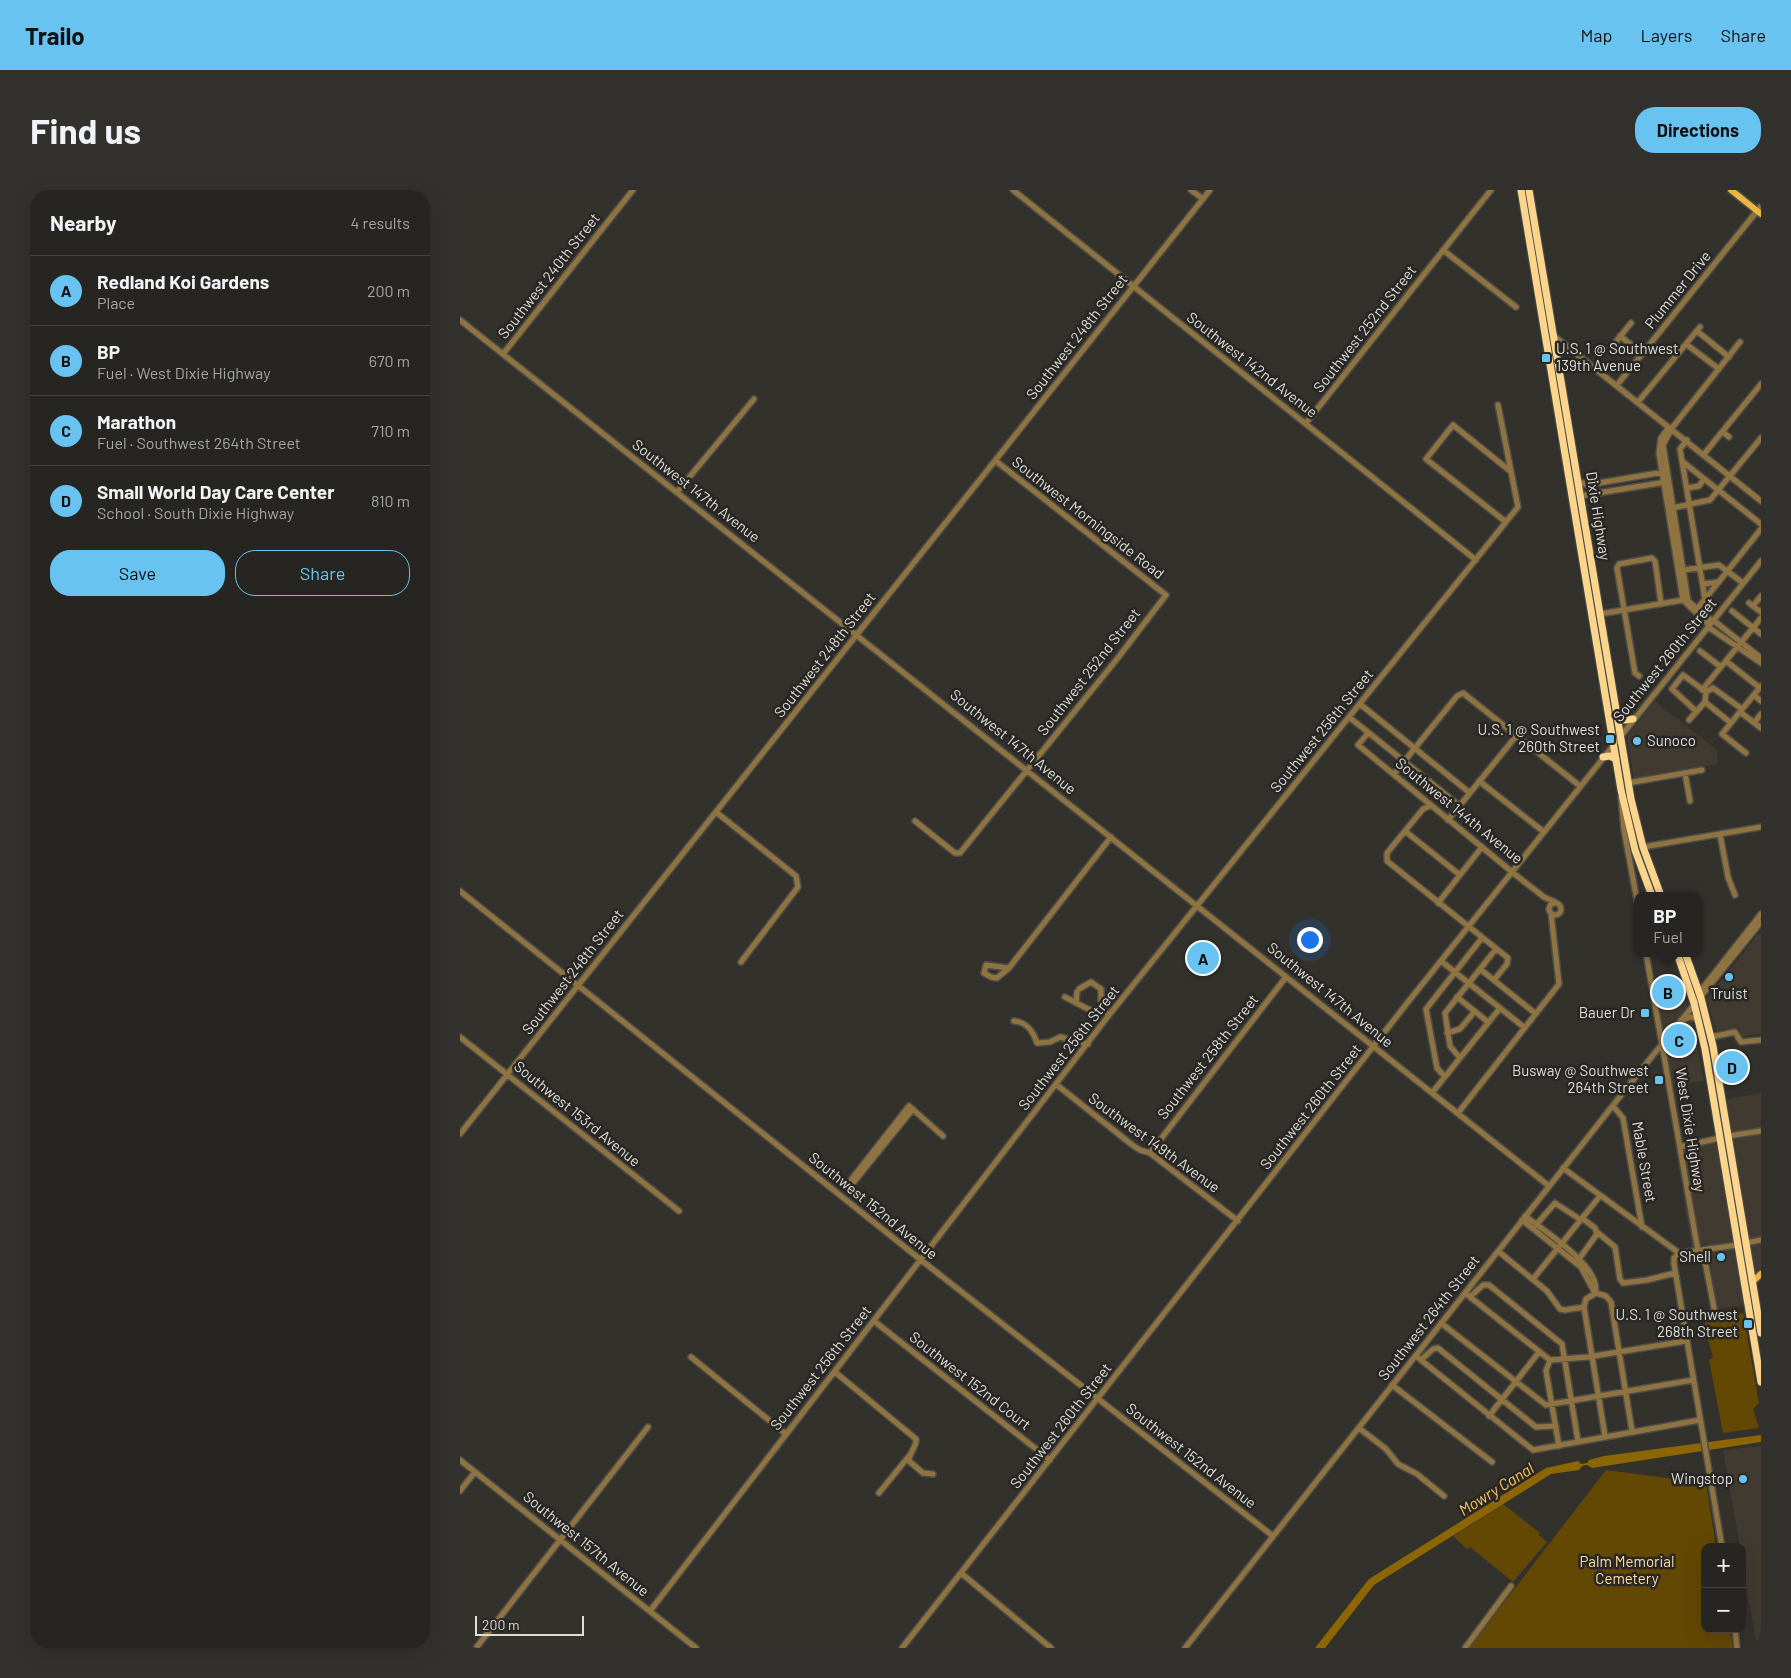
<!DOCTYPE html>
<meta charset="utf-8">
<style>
body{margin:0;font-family:Barlow,sans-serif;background:#32312e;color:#f1f3f6}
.controls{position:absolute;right:15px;bottom:15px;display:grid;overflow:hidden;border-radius:10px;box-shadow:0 5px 20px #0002}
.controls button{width:45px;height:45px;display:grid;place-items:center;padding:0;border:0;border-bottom:1px solid #42423f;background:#262521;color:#f1f3f6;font:25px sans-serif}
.scale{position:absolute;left:15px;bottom:12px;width:109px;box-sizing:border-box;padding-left:5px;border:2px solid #dfddda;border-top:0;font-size:14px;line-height:18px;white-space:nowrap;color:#dfddda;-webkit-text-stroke:4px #292723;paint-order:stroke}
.you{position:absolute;left:849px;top:749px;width:18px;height:18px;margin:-12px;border:4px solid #fff;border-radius:50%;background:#1a73e8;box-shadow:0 0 0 8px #1a73e833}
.badge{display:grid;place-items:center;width:32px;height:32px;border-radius:50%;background:#69c3f1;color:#111;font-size:16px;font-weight:700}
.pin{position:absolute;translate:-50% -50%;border:2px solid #fff;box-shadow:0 1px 5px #0006}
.popup{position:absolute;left:1174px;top:702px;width:68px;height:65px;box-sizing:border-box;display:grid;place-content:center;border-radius:10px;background:#262521;filter:drop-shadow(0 1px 4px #0005);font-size:16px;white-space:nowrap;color:#a4a5a5}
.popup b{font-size:19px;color:#f1f3f6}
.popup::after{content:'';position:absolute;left:50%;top:100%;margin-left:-10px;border:10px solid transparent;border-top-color:#262521}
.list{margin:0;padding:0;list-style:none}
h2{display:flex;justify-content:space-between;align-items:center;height:65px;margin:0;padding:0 20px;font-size:21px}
h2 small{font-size:16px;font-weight:400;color:#a4a5a5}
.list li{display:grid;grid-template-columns:32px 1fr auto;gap:15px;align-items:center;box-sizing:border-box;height:70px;padding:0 20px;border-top:1px solid #42423f}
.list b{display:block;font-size:19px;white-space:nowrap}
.list p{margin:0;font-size:16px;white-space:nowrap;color:#a4a5a5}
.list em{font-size:16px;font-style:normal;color:#a4a5a5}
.actions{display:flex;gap:10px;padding:15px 20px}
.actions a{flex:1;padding:11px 0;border:1px solid #69c3f1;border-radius:20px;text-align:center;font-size:18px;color:#69c3f1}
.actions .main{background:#69c3f1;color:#111}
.map{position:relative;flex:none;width:1301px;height:1458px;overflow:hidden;border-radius:20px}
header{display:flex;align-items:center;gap:30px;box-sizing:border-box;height:70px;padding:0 25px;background:#69c3f1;color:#111}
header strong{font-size:24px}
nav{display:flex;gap:28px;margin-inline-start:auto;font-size:18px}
.intro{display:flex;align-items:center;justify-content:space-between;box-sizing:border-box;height:120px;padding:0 30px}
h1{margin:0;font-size:35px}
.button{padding:12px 22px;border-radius:20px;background:#69c3f1;color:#111;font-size:18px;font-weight:700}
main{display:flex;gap:30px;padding:0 30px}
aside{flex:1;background:#262521;border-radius:20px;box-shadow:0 5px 20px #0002}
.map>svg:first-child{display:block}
</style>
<header>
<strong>Trailo</strong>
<nav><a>Map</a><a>Layers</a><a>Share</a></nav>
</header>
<div class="intro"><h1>Find us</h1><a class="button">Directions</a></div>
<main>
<aside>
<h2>Nearby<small>4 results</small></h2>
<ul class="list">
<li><span class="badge">A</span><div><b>Redland Koi Gardens</b><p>Place</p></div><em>200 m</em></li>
<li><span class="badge">B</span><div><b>BP</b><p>Fuel · West Dixie Highway</p></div><em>670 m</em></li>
<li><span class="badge">C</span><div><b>Marathon</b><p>Fuel · Southwest 264th Street</p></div><em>710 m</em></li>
<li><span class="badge">D</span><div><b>Small World Day Care Center</b><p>School · South Dixie Highway</p></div><em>810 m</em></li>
</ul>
<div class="actions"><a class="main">Save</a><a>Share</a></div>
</aside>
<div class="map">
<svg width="1301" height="1458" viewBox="0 0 1301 1458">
<rect width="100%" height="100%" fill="#33312c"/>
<path fill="#403a30" d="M 1195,511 L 1257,560 L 1258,574 L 1174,590 L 1167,546 Z
M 1301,744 L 1301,844 L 1281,847 L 1279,838 L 1256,841 L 1247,809 L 1297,745 Z
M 1219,787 L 1232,831 L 1244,891 L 1212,895 L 1196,795 Z
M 1301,903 L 1301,1078 L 1283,1100 L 1286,1115 L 1257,1119 L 1247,1053 L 1232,1059 L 1216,959 L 1258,952 L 1251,912 Z
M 1301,1256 L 1301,1458 L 1297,1458 L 1282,1371 L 1282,1357 L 1280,1357 L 1263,1260 Z"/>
<path fill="#634804" d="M 1252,1118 L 1253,1123 L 1262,1126 L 1283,1123 L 1299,1213 L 1293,1219 L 1299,1238 L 1263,1243 L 1249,1170 L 1253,1167 L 1247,1146 L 1243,1121 Z
M 1146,1280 L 1246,1293 L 1256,1357 L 1245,1357 L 1245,1439 L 1270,1439 L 1273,1458 L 1009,1458 Z
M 1043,1314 L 1080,1343 L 1079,1345 L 1087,1352 L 1053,1392 L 1010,1357 L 1007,1359 L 993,1346 Z"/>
<path fill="#8c6604" d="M 1301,1245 L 1301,1252 L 1132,1278 L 1127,1275 L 1122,1276 L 1119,1280 L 1091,1284 L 914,1395 L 865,1458 L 855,1458 L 909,1389 L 1086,1278 L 1118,1271 L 1121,1274 L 1127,1273 L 1129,1270 L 1144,1266 Z"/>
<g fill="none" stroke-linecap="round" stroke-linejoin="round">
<defs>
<path id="minor" d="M 553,0 L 1016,370
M 731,0 L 743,9
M 983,60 L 1056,117
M 0,130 L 1089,996
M 1237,141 L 1269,167
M 1094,146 L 1301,311
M 1160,146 L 1183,164
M 1226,154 L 1259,179
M 1151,158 L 1171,133
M 43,164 L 173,0
M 1157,195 L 1301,16
M 1178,212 L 1240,137
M 846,233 L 1031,0
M 1209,237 L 1201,248 L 1199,263 L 1223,410 L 1249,435
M 1263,242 L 1269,247
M 1227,250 L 1220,259 L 1245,409
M 1244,264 L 1301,194
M 1223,272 L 1301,334
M 1118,291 L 1127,295 L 1204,282
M 1227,298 L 1239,296 L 1244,289
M 217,302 L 294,209
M 1120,306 L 1206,292
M 1212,318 L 1250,310 L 1301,248
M 1046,332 L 966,269 L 993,235 L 1050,281
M 1223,380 L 1259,375 L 1283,393
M 1243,394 L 1259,392
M 1289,413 L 1301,422
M 1293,416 L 1301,406
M 1237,419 L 1301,339
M 1272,421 L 1301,444
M 1140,424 L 1223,410
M 1253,430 L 1301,468
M 1252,431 L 1228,411 L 1203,255 L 1212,238 L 1280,152
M 1248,437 L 1301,473
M 1240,461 L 1261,477
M 1266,471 L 1300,498
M 1179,486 L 1175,483 L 1157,378 L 1159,374 L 1192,368 L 1195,371 L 1201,413
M 1242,500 L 1301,428
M 1246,502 L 1253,498 L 1282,519
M 1294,505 L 1301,511
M 1245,512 L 1271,533
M 900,514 L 1010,603
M 1236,521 L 1212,499 L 1223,485 L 1246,502
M 1280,522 L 1301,538
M 889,527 L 1000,616
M 1229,530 L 1245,512 L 1246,502
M 1294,533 L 1301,524
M 908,543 L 898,555 L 1057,686 L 1084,707 L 1095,712
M 1286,563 L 1262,544 L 1301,496
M 1225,583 L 1230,611
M 934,584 L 997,506 L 1003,503 L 1120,596
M 1019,591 L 1084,642
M 1168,593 L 1242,580
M 1161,608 L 1164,640 L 1178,716
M 970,616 L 963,619 L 927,663 L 927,671 L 1048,768 L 1047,774 L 1034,790
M 256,622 L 336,686 L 338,697 L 281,772
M 988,630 L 1057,545
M 455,631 L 495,663 L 500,663 L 657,469 L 706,405 L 536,271
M 945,641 L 1000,685
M 1260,644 L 1268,687 L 1275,705
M 1183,657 L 1301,637
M 0,701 L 461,1070 L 813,1346
M1089 719a6 6 0 1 1 12 0a6 6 0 1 1-12 0Z
M 978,713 L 1022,657
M 1186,763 L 1238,1061
M 981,771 L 1065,838
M 549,778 L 526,775 L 524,783 L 531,787 L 537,788 L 549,778 L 651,647
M 1020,779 L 1076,824
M 619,799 L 631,792 L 641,799 L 641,819
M 1238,804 L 1301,724
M 605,807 L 630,820 L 641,819 L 649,825
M 997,807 L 1028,832
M 616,813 L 617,802
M 1221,830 L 1231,827 L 1239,830
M 554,831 C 567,832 573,841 577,853 L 590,852 L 600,847 L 628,854
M 987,843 L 1000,839 L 1015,821
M 0,847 L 219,1021
M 1251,847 L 1275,842 L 1281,852 L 1301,850
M 1000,868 L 990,856 L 985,823 L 1036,759
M 985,887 L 977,878 L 966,819 L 1022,748
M 597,895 L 671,954 L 680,960 L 690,963 L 778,1031
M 972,903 L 1040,818
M 1153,916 L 1163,928 L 1182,1037
M 998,923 L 1099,794 L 1091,723
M 0,944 L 750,0
M 1268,946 L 1301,941
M 1220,957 L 1260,948
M 690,963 L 826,787
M 1103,978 L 1219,1063 L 1278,1055
M 387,995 L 449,916 L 483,946
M 389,998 L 453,919
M 1062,1030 L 1121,1077 L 1135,1103 C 1143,1078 1083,1040 1065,1026
M 1076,1035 L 1095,1013 L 1121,1030
M 1137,1042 L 1155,1057 L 1160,1089 L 1163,1093 L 1187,1090 L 1215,1083
M 1286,1053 L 1301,1050
M 1038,1061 L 1087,1101 L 1100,1119 L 1105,1120 L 1124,1117
M 1243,1061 L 1255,1123
M 1219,1063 L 1214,1068 L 1214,1074 L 1262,1357
M 1119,1069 L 1137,1044 L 1135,1038 L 1122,1028
M 1073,1089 L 1140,1006
M 1005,1103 L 1090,1170 L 1128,1167 L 1226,1151
M 1010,1107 L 1023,1095 L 1029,1095 L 1102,1154 L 1118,1251
M 414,1131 L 590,1270
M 981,1133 L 1086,1215 L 1233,1190
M 956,1166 L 1073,1260 L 1240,1230
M 231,1167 L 326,1244
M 961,1170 L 973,1159 L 978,1158 L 1076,1237 L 1096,1236
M 1090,1170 L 1086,1181 L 1099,1256
M 375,1182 L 456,1249 C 457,1257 449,1262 449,1271 L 463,1283 L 473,1284
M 932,1195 L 1032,1272
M 1029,1226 L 1079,1162
M 899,1238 L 926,1259 L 938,1274 L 957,1284 L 984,1306
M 1145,1246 L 1124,1117 L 1126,1109 L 1136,1103 L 1146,1106 L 1151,1112 L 1172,1241
M 0,1270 L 236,1458
M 0,1301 L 15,1282
M 419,1303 L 449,1266
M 501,1383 L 591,1458
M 190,1421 L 649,825 L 1058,317 L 1038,215
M 1275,1439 L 1277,1458
M 16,1458 L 188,1237
M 442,1458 L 948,812 L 1301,371
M 725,1458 L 1177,885 L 1301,732
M 1005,1458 L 1051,1396"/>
<path id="major" d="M 1271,0 L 1301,24
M 1292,1092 L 1301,1084"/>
<path id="highway" d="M 1061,0 L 1161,600 L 1175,660 L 1192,706
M 1069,0 L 1171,609 L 1183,657 L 1201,706
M 1157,526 L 1164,530 L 1173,529
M 1143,567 L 1150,566 L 1156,569
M 1217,763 L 1234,813 L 1245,859 L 1301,1192
M 1225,763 L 1241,808 L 1253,856 L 1301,1143"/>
</defs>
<use href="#minor" stroke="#4f4d48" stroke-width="8"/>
<use href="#major" stroke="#4f4d48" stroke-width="9"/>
<use href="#highway" stroke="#4f4d48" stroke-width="9"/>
<use href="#minor" stroke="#8f7442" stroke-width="5"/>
<use href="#major" stroke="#ecb540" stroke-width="6"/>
<use href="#highway" stroke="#fcd58c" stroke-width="7"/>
</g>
<g fill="#69c3f1" stroke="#292723" stroke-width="2">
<rect x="1081" y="163" width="10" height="10" rx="2.5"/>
<rect x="1145" y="544" width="10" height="10" rx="2.5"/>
<circle cx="1177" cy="551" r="5"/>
<circle cx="1269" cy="787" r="5"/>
<rect x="1180" y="818" width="10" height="10" rx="2.5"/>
<rect x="1194" y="885" width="10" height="10" rx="2.5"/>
<circle cx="1261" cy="1067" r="5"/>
<rect x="1283" y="1129" width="10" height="10" rx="2.5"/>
<circle cx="1283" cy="1289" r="5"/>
</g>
<g text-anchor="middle" stroke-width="5" stroke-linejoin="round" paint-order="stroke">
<g font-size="15" fill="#dfddda" stroke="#292723">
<text transform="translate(89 86) rotate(-52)" y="5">Southwest 240th Street</text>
<text transform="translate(1218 100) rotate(-51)" y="5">Plummer Drive</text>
<text transform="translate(905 139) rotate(-52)" y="5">Southwest 252nd Street</text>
<text transform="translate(617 147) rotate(-52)" y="5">Southwest 248th Street</text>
<text transform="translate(792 175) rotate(38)" y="5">Southwest 142nd Avenue</text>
<text transform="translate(236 301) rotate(38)" y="5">Southwest 147th Avenue</text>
<text transform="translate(1138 326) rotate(81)" y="5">Dixie Highway</text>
<text transform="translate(628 328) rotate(38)" y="5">Southwest Morningside Road</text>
<text transform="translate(365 465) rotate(-52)" y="5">Southwest 248th Street</text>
<text transform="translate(1205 470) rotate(-51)" y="5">Southwest 260th Street</text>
<text transform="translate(629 482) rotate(-52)" y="5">Southwest 252nd Street</text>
<text transform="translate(862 541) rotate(-51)" y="5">Southwest 256th Street</text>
<text transform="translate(553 552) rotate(39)" y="5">Southwest 147th Avenue</text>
<text transform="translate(999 621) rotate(39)" y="5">Southwest 144th Avenue</text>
<text transform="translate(113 782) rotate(-52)" y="5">Southwest 248th Street</text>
<text transform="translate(870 805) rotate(39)" y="5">Southwest 147th Avenue</text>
<text transform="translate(609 858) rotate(-52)" y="5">Southwest 256th Street</text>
<text transform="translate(748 867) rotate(-52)" y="5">Southwest 258th Street</text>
<text transform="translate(851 917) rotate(-52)" y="5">Southwest 260th Street</text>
<text transform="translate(117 924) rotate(39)" y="5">Southwest 153rd Avenue</text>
<text transform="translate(1230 940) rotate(81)" y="5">West Dixie Highway</text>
<text transform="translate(694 953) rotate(36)" y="5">Southwest 149th Avenue</text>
<text transform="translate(1184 972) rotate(80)" y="5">Mable Street</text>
<text transform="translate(413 1016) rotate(39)" y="5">Southwest 152nd Avenue</text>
<text transform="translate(969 1128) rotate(-52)" y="5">Southwest 264th Street</text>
<text transform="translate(361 1178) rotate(-52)" y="5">Southwest 256th Street</text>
<text transform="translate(510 1191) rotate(38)" y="5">Southwest 152nd Court</text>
<text transform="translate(601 1236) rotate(-52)" y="5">Southwest 260th Street</text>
<text transform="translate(731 1266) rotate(38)" y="5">Southwest 152nd Avenue</text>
<text transform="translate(126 1354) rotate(39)" y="5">Southwest 157th Avenue</text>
</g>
<g font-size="15" fill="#dfddda" stroke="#292723" text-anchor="end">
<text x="1096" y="164" text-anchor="start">U.S. 1 @ Southwest<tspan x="1096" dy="17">139th Avenue</tspan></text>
<text x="1140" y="545">U.S. 1 @ Southwest<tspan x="1140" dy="17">260th Street</tspan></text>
<text x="1187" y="556" text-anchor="start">Sunoco</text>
<text x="1269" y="809" text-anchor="middle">Truist</text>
<text x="1175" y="828">Bauer Dr</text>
<text x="1189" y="886">Busway @ Southwest<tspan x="1189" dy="17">264th Street</tspan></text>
<text x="1251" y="1072">Shell</text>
<text x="1278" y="1130">U.S. 1 @ Southwest<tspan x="1278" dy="17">268th Street</tspan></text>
<text x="1273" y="1294">Wingstop</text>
</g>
<g font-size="15" fill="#fcdca1" stroke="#292723">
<text x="1167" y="1377">Palm Memorial<tspan x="1167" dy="17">Cemetery</tspan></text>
</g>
<g font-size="16" font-style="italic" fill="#ffc95c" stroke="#292723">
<text transform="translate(1036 1299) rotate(-32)" y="6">Mowry Canal</text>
</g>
</g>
</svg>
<div class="controls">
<button>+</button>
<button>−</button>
</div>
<div class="scale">200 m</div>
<div class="you"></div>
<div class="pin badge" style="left:743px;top:768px">A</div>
<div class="pin badge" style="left:1208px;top:802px">B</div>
<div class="popup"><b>BP</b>Fuel</div>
<div class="pin badge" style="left:1219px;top:850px">C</div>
<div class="pin badge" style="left:1272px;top:877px">D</div>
</div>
</main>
